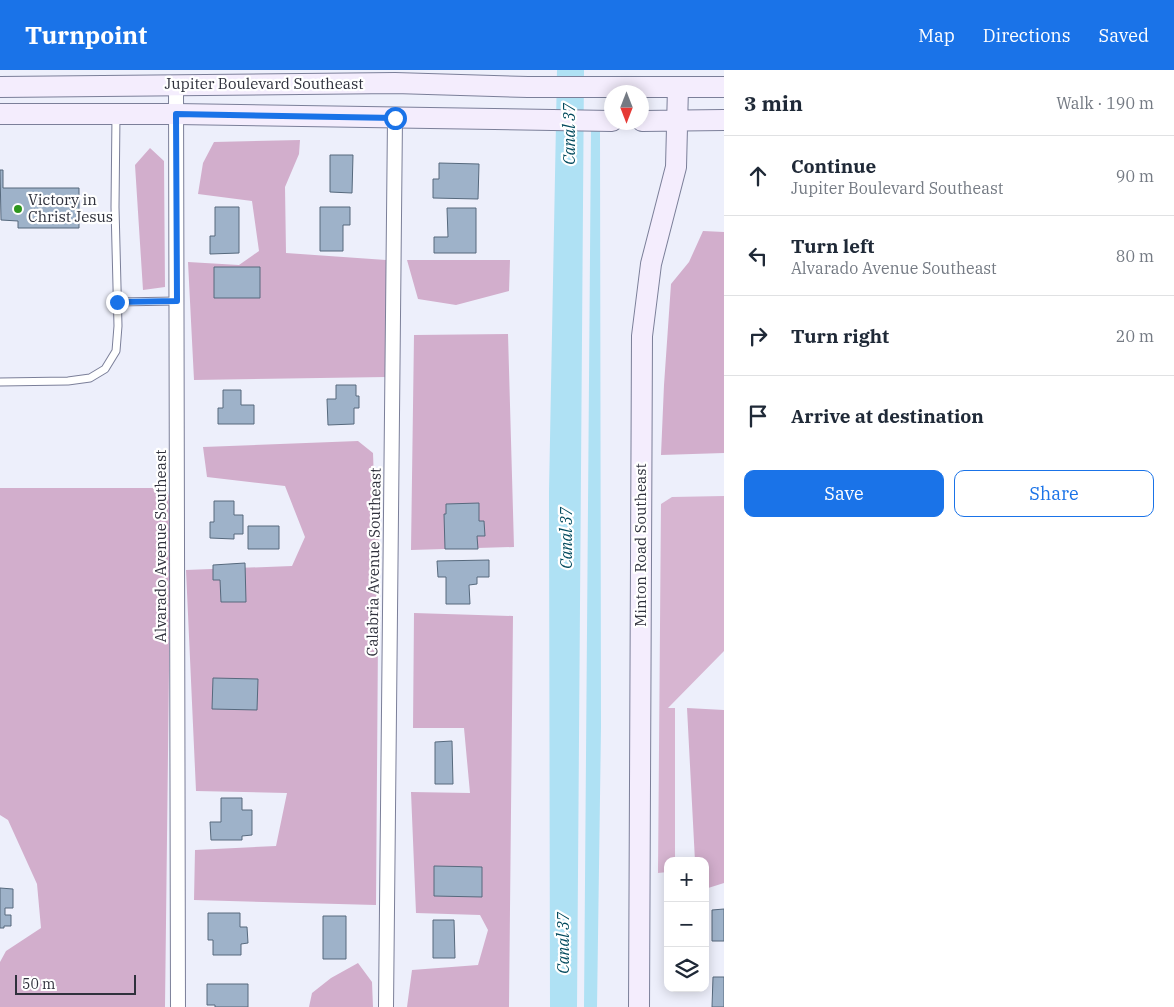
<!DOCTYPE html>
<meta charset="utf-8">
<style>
body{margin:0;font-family:"IBM Plex Serif",serif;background:#f2f2f3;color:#1f2937}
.controls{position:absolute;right:15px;bottom:15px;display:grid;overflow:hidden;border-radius:10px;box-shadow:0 2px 12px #0003}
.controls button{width:45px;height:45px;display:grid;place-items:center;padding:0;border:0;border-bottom:1px solid #e0e1e3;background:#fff;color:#1f2937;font:25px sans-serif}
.compass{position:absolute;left:604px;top:15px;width:45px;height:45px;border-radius:50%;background:#fff;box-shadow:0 2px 12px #0003;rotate:180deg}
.scale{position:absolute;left:15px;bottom:12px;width:121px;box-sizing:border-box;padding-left:5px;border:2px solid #2f313c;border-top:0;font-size:14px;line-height:18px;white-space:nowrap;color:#2f313c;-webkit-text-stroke:4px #fff;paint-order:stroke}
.stop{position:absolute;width:15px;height:15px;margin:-11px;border:4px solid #1a73e8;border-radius:50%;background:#fff}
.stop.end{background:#1a73e8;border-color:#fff;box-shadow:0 1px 5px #0008}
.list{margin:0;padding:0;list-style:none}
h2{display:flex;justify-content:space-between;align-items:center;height:65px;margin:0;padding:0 20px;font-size:21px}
h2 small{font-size:16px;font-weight:400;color:#747a83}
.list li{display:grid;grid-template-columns:32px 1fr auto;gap:15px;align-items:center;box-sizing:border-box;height:80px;padding:0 20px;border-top:1px solid #e0e1e3}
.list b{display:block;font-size:19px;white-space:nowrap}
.list p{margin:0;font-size:16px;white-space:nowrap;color:#747a83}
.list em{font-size:16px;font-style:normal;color:#747a83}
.actions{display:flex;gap:10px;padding:15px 20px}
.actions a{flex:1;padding:11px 0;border:1px solid #1a73e8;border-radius:10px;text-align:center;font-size:18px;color:#1a73e8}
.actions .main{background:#1a73e8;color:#fff}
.icon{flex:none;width:28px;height:28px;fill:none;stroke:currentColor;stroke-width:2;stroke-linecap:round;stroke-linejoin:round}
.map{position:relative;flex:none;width:724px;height:937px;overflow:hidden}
header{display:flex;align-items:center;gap:30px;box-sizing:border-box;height:70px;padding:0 25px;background:#1a73e8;color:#fff}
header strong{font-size:24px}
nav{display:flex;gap:28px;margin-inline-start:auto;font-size:18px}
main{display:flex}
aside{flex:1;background:#fff}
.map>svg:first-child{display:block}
</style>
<header>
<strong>Turnpoint</strong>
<nav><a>Map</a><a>Directions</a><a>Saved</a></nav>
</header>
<main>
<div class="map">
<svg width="724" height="937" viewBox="0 0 724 937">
<rect width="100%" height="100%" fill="#edeffb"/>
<path fill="#d7b5d1" d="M 724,426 L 724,581 L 668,638 L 675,638 L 675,791 L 668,791 L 668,802 L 658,803 L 661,434 L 672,427 Z"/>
<path fill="#d2aecc" d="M 300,70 L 299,84 L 285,117 L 286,183 L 386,190 L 386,307 L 194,310 L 188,192 L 239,195 L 259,181 L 252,131 L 198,124 L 203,93 L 214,72 Z
M 150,78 L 164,91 L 165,217 L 143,220 L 135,95 Z
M 703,161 L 724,162 L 724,383 L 661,385 L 664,315 L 671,214 L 689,192 Z
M 407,190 L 510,190 L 509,221 L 456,235 L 418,229 Z
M 508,264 L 514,477 L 411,480 L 414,265 Z
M 358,371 L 373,383 L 374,411 L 379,434 L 376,835 L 194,830 L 195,780 L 276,776 L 287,723 L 196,721 L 186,500 L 292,496 L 305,467 L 285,416 L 207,407 L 203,377 Z
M 0,418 L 166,418 L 171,432 L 165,937 L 0,937 L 0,892 L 6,881 L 41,858 L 37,814 L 8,750 L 0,745 Z
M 414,543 L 513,546 L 509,937 L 407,937 L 412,900 L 478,895 L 488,860 L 480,845 L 416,843 L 411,722 L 470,723 L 464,658 L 413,658 Z
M 687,638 L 724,640 L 724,813 L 705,819 L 705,791 L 695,791 Z
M 358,893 L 372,912 L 373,937 L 309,937 L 312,923 L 331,908 Z"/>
<path fill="#afe1f4" d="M 557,0 L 584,0 L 577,937 L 550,937 L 549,422 Z
M 591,60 L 600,60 L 601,657 L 597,937 L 584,937 Z"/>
<path fill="#9eb2c9" stroke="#56697d" d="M 330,85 L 353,85 L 352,123 L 330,122 Z
M 439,93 L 479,94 L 478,129 L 433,128 L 433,109 L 439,109 Z
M 0,100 L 3,100 L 3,118 L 79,118 L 79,158 L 18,158 L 18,151 L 1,150 Z
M 215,137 L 239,137 L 239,183 L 210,184 L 210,166 L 215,166 Z
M 320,137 L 350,137 L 350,155 L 343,155 L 343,181 L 320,181 Z
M 447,138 L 476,138 L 476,183 L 434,183 L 434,167 L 448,167 Z
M 214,197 L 260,197 L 260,228 L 214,228 Z
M 336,315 L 356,315 L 356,326 L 359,326 L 359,338 L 354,338 L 354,354 L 328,355 L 327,329 L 336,329 Z
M 223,320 L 241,320 L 241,335 L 254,335 L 254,354 L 218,354 L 218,338 L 223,338 Z
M 214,431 L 234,431 L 234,445 L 243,445 L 243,464 L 234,464 L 234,469 L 210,468 L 210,452 L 214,452 Z
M 479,433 L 479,451 L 484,451 L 485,466 L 477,466 L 478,479 L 445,479 L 444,444 L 446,444 L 446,434 Z
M 248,456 L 279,456 L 279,479 L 248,479 Z
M 489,490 L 489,507 L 477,507 L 477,514 L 469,515 L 470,534 L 446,534 L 446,507 L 438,507 L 437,491 Z
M 245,493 L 246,532 L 221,532 L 220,510 L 213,510 L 213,495 Z
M 213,608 L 258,609 L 257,640 L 212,639 Z
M 452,671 L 453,714 L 435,714 L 435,672 Z
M 221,728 L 242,728 L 242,740 L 252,740 L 252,765 L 242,766 L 242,770 L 211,770 L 210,752 L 221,752 Z
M 434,796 L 482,797 L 482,827 L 434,826 Z
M 0,818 L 13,819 L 13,838 L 5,838 L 5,845 L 11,845 L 11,856 L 4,856 L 4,858 L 0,858 Z
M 724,839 L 724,871 L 712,871 L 712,840 Z
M 208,843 L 240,843 L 240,857 L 247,857 L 248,873 L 241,874 L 241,885 L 213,885 L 213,870 L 208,870 Z
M 323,846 L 346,846 L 346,889 L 323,889 Z
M 433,850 L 454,850 L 455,888 L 433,888 Z
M 713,907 L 724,907 L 724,937 L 712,937 Z
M 207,914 L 248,914 L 248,937 L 215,937 L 215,935 L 207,935 Z"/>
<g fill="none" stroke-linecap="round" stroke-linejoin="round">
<defs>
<path id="lane" d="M 117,232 L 177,231
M 0,312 L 68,311 L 90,308 L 105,299 L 116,281 L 118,256 L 115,137 L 116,45"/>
<path id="street" d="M 176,14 L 178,937
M 386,937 L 395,48"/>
<path id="secondary" d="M 0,17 L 395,13 L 528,17 L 724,17
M 0,44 L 176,44 L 612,51
M 642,51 L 724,50
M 639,937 L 642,266 L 651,194 L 676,97 L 678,17"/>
</defs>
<use href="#lane" stroke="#7b7f99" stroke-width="9"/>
<use href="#street" stroke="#7b7f99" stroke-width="16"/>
<use href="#secondary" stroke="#7b7f99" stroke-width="22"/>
<use href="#lane" stroke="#fff" stroke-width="7"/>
<use href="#street" stroke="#fff" stroke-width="14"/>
<use href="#secondary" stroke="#f4edfd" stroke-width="20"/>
</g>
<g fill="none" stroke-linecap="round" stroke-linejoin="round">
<path stroke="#1a73e8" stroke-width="6" d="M 117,232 L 177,231 L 176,44 L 395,48"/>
</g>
<circle fill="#2e961e" stroke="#fff" stroke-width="2" cx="18" cy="139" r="5"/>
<g text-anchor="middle" stroke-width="4.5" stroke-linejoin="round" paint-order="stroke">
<g font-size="15" fill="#2f313c" stroke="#fff">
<text x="264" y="19">Jupiter Boulevard Southeast</text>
<text transform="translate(641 475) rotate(-90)" y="5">Minton Road Southeast</text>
<text transform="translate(161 476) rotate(-90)" y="5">Alvarado Avenue Southeast</text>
<text transform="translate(374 492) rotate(-89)" y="5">Calabria Avenue Southeast</text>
</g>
<g font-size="15" fill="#2f313c" stroke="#fff" text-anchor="start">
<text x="28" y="135">Victory in<tspan x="28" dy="17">Christ Jesus</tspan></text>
</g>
<g font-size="16" font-style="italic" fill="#024a5d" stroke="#fff">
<text transform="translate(569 64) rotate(-90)" y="6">Canal 37</text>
<text transform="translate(566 468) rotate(-90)" y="6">Canal 37</text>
<text transform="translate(563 873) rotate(-90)" y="6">Canal 37</text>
</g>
</g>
</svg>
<div class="controls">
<button>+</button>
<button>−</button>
<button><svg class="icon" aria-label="layers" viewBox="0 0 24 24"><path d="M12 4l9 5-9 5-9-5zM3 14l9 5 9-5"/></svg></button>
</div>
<svg class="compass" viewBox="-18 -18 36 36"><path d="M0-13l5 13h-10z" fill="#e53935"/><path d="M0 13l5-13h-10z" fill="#747a83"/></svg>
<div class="scale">50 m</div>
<div class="stop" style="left:395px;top:48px"></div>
<div class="stop end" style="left:117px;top:232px"></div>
</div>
<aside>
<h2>3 min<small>Walk · 190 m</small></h2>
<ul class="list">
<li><svg class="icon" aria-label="ahead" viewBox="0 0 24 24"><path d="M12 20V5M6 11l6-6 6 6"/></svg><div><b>Continue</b><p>Jupiter Boulevard Southeast</p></div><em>90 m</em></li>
<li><svg class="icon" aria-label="left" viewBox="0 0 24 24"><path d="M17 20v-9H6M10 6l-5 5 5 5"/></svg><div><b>Turn left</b><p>Alvarado Avenue Southeast</p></div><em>80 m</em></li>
<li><svg class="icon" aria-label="right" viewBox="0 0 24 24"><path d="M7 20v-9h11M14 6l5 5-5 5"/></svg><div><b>Turn right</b></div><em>20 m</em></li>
<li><svg class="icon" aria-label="arrive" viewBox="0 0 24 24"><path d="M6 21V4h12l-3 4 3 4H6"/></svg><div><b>Arrive at destination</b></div></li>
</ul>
<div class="actions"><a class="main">Save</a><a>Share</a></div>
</aside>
</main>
